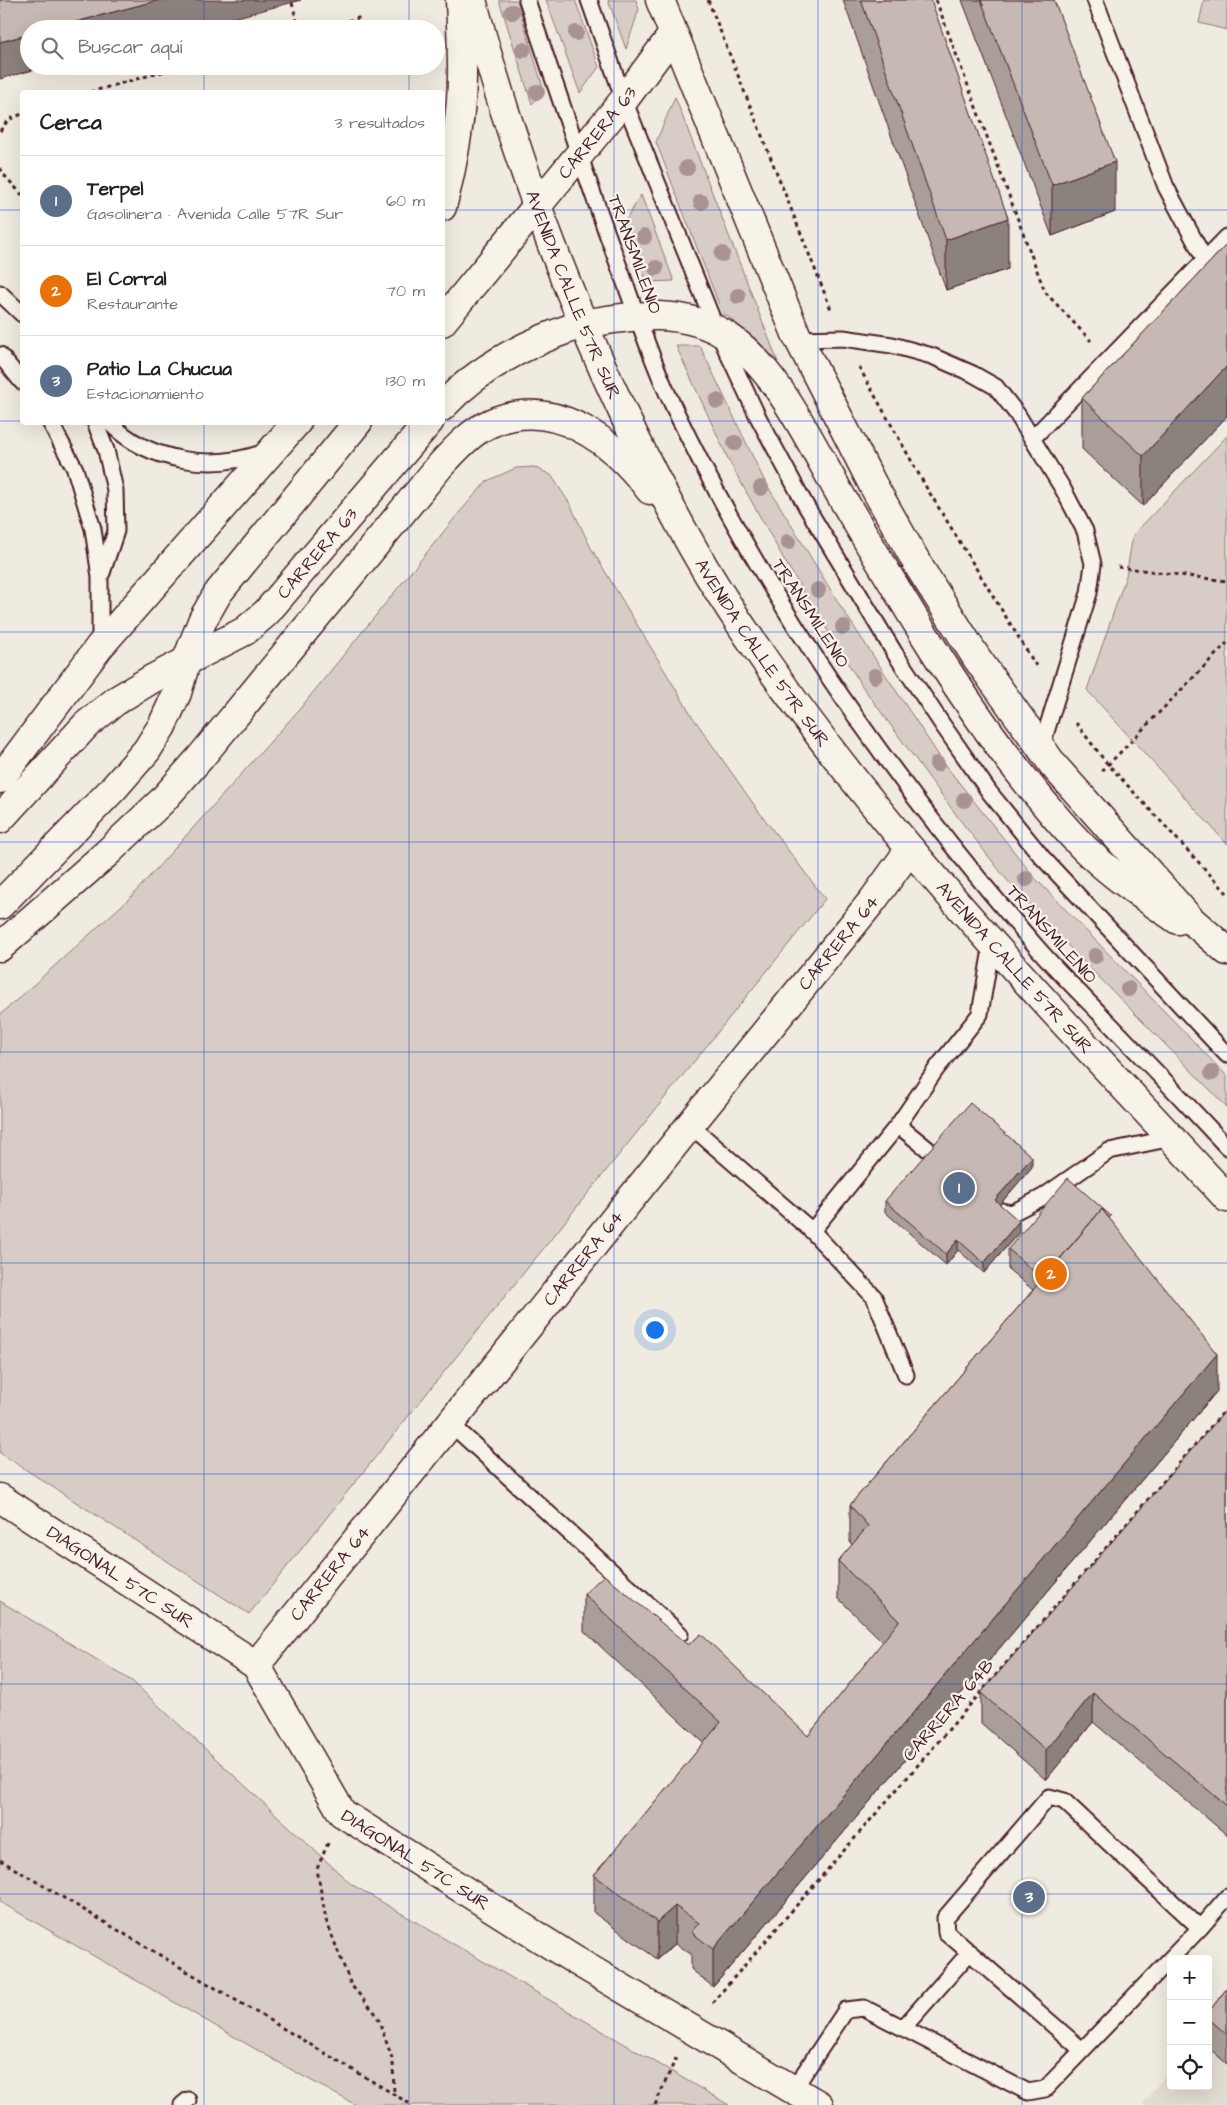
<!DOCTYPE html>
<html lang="es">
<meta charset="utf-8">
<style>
body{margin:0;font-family:"Architects Daughter",sans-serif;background:#f6f6f6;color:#202124}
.controls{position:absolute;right:15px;bottom:15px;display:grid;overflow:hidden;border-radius:5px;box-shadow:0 5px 20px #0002}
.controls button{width:45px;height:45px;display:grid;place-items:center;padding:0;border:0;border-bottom:1px solid #e0e0e0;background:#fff;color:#202124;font:25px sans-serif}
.you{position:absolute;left:654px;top:1329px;width:18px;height:18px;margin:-12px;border:4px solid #fff;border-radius:50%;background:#1a73e8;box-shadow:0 0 0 8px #1a73e833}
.badge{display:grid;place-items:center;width:32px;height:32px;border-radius:50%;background:#d1495b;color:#fff;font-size:16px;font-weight:700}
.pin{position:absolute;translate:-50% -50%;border:2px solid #fff;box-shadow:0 1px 5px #0006}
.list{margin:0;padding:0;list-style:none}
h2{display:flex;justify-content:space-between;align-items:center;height:65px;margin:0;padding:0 20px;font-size:21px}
h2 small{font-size:16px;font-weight:400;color:#757577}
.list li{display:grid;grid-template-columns:32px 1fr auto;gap:15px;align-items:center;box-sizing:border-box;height:90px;padding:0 20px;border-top:1px solid #e0e0e0}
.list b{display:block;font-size:19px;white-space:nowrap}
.list p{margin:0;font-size:16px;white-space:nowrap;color:#757577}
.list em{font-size:16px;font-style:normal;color:#757577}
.icon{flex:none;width:28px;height:28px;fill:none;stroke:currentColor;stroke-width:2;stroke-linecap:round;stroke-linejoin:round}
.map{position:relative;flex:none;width:1227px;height:2105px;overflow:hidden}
.search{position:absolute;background:#fff;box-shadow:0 5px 20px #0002;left:20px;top:20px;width:425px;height:55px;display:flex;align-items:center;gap:12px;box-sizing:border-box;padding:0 18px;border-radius:28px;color:#757577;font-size:19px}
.panel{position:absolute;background:#fff;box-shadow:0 5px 20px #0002;left:20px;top:90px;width:425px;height:335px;border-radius:5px}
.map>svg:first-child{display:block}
</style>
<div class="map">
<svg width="1227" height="2105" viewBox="0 0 1227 2105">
<rect width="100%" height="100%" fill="#f0ebe0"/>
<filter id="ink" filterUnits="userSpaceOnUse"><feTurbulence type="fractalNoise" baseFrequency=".02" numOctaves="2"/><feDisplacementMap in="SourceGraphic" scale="10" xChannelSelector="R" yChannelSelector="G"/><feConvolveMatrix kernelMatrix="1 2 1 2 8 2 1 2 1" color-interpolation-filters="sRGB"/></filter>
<g filter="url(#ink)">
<path fill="#e3dcd2" d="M 1227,1995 L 1227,2105 L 1142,2105 L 1171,2068 L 1171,2086 L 1208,2086 L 1208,2019 Z"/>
<path fill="#d8cdc6" stroke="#917678" d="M 499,0 L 517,0 L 544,91 L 532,104 Z
M 546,0 L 575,0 L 599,67 L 580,93 Z
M 608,0 L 636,0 L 639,9 L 626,49 Z
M 1204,0 L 1227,0 L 1227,30 L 1199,23 Z
M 675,97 L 778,362 L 757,340 L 722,312 L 656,142 Z
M 641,195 L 674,281 L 647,282 L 624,223 Z
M 676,346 L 700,346 L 764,480 L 841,607 L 945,765 L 1035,878 L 1227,1076 L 1227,1107 L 1075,953 L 1007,880 L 960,820 L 862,686 L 786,563 L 730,463 Z
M 1227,436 L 1227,844 L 1087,690 L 1126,576 L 1133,535 Z
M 534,467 L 551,475 L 570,504 L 591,548 L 692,716 L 757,809 L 825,899 L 249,1614 L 0,1453 L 0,1015 L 131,897 L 298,711 L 458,514 L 487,481 L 516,468 Z
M 0,1601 L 132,1681 L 351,1884 L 729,2105 L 356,2105 L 299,2074 L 0,1902 Z"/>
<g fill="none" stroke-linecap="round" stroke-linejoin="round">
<defs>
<path id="service" d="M 527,0 C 557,91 588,182 621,272 C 638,318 654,367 676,412 C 769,605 893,782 1034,944 C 1057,971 1084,997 1109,1023 C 1149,1064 1188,1105 1227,1147
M 589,0 L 624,100 L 716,328 L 758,417 L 806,506 L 894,652 L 942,724 L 990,793 L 1042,857 L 1227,1055
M 1095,0 L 1166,187 L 1205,260
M 0,293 L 22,314
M 798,339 L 843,338 L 892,345 L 932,356 L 973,374 L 996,387 L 1017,414 L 1063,489 L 1085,531 L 1093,564 L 1089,593 L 1041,748
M 0,355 L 22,382
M 50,422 L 75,469 L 93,529 L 100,577 L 100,644
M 95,422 L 106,450 L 115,490 L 116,531 L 102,573
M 109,422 C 149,463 214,471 265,452
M 1032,439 L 1227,237
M 690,1125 L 812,1231 L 874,1297 L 906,1375
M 935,1155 L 898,1125 L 937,1068 L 980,1014 L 992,943
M 995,1210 L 1012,1213 L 1043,1197 L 1109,1151 L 1172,1138
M 812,1231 L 898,1125
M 451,1424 L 680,1634
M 903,2028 L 970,1952
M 1082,2050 L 946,1932 L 945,1918 L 1049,1797 L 1064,1801 L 1200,1928
M 793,2090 L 846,2010 L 864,2008 L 1028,2092 L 1045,2089 L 1200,1928 L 1227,1897
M 182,2105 L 188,2100"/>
<g id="minor">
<path id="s1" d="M 0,1498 L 256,1665 L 342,1813 L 573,1959 L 819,2105"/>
<path id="s2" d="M 256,1665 L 690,1125 L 873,900 L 910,849"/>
</g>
<g id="tertiary">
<path id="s3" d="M 442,322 L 624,100 L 673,34"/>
<path d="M 442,407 C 480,366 530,341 583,324"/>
<path id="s4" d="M 0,819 L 86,725 L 117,700 L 152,679 L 245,631 L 266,613 L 429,422"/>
<path d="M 0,905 L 113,789 L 147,750 L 162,726 L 177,693 L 186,662 L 203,619 L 218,593 L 358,422"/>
</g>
<g id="trunk">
<path id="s5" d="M 472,0 C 511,144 562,284 626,419 C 654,477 684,536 718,590 C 860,814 1048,1004 1227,1198"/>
<path d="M 660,0 L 796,334 L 873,485 L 921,570 L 976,657 L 1054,766 L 1190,919 L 1227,951"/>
<path d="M 442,207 C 454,161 463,113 462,66 C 462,44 461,22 460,0"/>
<path d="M 583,324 C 631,315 687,307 730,338 C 781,373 815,453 847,506 C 899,594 950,682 1012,763 C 1035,793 1058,822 1085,849 C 1113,876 1145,898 1178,920"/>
<path d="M 0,779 L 100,646 L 297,422"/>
<path d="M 0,947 L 106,854 L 162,801 L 200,758 L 439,467 C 454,451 470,432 491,423 C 554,395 614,442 650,490"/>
</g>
</defs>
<use href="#service" stroke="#4a1f2b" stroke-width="19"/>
<use href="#minor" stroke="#4a1f2b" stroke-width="31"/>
<use href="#tertiary" stroke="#4a1f2b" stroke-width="31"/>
<use href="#trunk" stroke="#4a1f2b" stroke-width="31"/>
<path stroke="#4a1f2b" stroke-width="3" stroke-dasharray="4 4" stroke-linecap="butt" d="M 708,0 L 832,312
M 936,0 L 1045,292 L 1091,341
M 292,3 L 299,29
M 228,19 L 231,29
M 317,29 L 362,17
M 90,92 L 183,66
M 0,131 L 8,120 L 22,114
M 0,168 L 5,176 L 22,195
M 859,367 L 926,487 L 1038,669
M 1118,567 L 1227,581
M 1076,723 L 1105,761 L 1227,893
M 1102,771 L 1227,643
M 328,1843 L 317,1869 L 326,1920 L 351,1985 L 377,2015 L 393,2061 L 394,2094
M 0,1860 L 412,2105
M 712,2003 L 1227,1408
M 655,2105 L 676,2058"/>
<use href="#service" stroke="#f7f3e8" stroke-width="15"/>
<use href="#minor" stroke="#f7f3e8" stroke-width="28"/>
<use href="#tertiary" stroke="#f7f3e8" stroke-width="28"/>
<use href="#trunk" stroke="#f7f3e8" stroke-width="28"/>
</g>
<g fill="#a89292">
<circle cx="512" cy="12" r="8"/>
<circle cx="576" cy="33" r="8"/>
<circle cx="523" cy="50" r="8"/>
<circle cx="537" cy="92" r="8"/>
<circle cx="687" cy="168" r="8"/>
<circle cx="701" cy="202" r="8"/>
<circle cx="644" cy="237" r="8"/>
<circle cx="722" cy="254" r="8"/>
<circle cx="656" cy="268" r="8"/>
<circle cx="738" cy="296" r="8"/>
<circle cx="717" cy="401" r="8"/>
<circle cx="735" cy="443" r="8"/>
<circle cx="761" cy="488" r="8"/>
<circle cx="788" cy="542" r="8"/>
<circle cx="818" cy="590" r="8"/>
<circle cx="843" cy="627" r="8"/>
<circle cx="875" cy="676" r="8"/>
<circle cx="937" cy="764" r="8"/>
<circle cx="964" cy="800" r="8"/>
<circle cx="1026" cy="879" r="8"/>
<circle cx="1095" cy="956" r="8"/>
<circle cx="1128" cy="989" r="8"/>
<circle cx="1212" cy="1073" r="8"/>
</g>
<path fill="#aa9e9a" stroke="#4a1f2b" d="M 843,0 L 931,0 L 1008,269 L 946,290 Z
M 962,0 L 1054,0 L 1115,212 L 1052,236 Z
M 1227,244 L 1227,416 L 1143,506 L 1082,449 L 1082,398 Z
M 1032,1167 L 1000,1204 L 1019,1232 L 984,1273 L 958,1250 L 946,1265 L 885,1212 L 885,1201 Z
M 1111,1221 L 1217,1391 L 713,1987 L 691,1969 L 691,1954 L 675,1944 L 657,1959 L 594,1913 L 594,1875 L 704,1743 L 584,1631 L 584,1594 L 688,1645 L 808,1736 L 883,1642 L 838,1598 L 838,1561 L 852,1545 L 850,1542 L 850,1505 L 1033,1290 L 1008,1269 L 1008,1249 Z
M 1227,1409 L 1227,1835 L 1093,1722 L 1046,1780 L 981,1723 L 981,1693 Z
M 1227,1988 L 1227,2064 L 1208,2047 L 1208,2013 Z"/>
<path fill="#8b817d" stroke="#4a1f2b" d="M 159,0 L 301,0 L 192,29 L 49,29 Z
M 29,34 L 29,66 L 48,66 L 0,79 L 0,42 Z
M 1115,162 L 1115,212 L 1052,236 L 1052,185 Z
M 1008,218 L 1008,269 L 946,290 L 946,240 Z
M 1227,366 L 1227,416 L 1143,506 L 1143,456 Z
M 1032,1157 L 1032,1167 L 995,1210 L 995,1200 Z
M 1019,1221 L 1019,1232 L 984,1273 L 984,1263 Z
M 958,1240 L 958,1250 L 946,1265 L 946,1254 Z
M 1217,1354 L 1217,1391 L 713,1987 L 713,1949 Z
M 1093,1693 L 1093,1722 L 1046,1780 L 1046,1750 Z
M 675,1906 L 675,1944 L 657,1959 L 657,1922 Z"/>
<path fill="#c6b8b3" stroke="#4a1f2b" d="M 0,0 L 159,0 L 49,29 L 29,29 L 29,34 L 0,42 Z
M 861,0 L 931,0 L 1008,218 L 946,240 Z
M 981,0 L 1054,0 L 1115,162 L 1052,185 Z
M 1227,244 L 1227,366 L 1143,456 L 1082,398 Z
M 970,1103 L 1032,1157 L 995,1200 L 1019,1221 L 984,1263 L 958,1240 L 946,1254 L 885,1201 Z
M 1068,1178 L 1111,1216 L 1109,1218 L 1102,1209 L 1043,1279 L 1008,1249 Z
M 1102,1209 L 1217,1354 L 713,1949 L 691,1932 L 699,1923 L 675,1906 L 657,1922 L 594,1875 L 721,1722 L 584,1594 L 604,1575 L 688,1645 L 701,1634 L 808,1736 L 899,1621 L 838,1561 L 868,1526 L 850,1505 Z
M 1227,1409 L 1227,1806 L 1093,1693 L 1046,1750 L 981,1693 Z
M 1227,1988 L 1227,2035 L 1208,2018 L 1208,2013 Z"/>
</g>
<path fill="none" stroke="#1d4ed8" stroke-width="1" stroke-opacity="0.55" d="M 204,0 L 204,29M 409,0 L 409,29M 614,0 L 614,2105M 818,0 L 818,2105M 1022,0 L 1022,2105M 204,66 L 204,92M 409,66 L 409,92M 0,210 L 22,210M 442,210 L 1227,210M 0,421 L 22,421M 442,421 L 1227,421M 204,422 L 204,2105M 409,422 L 409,2105M 0,632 L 1227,632M 0,842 L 1227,842M 0,1052 L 1227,1052M 0,1263 L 1227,1263M 0,1474 L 1227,1474M 0,1684 L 1227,1684M 0,1894 L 1227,1894"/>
<g text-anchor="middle" stroke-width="4.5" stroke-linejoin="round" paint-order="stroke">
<g font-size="18" fill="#4a1f2b" stroke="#f7f3e8">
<text dy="6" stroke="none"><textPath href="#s3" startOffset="245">CARRERA 63</textPath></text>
<text transform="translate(635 254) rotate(70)" y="6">TRANSMILENIO</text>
<text dy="6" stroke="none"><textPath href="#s5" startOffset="312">AVENIDA CALLE 57R SUR</textPath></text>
<text dy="6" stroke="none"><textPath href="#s4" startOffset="419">CARRERA 63</textPath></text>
<text transform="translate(811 613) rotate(57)" y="6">TRANSMILENIO</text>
<text dy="6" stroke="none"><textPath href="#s5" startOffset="718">AVENIDA CALLE 57R SUR</textPath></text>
<text transform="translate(1052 934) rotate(48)" y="6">TRANSMILENIO</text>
<text dy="6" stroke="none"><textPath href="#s2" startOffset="928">CARRERA 64</textPath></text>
<text dy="6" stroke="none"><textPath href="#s5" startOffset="1122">AVENIDA CALLE 57R SUR</textPath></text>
<text dy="6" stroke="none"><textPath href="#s2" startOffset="522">CARRERA 64</textPath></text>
<text dy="6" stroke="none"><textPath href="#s2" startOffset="118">CARRERA 64</textPath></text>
<text dy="6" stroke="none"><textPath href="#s1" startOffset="144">DIAGONAL 57C SUR</textPath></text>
<text transform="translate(948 1710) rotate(-49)" y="6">CARRERA 64B</text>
<text dy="6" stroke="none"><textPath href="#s1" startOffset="564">DIAGONAL 57C SUR</textPath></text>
</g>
</g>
</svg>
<div class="controls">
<button>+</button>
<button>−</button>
<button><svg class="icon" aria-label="locate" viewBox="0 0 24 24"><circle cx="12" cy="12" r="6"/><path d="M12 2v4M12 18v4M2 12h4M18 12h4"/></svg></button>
</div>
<div class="you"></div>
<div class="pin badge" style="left:959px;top:1188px;background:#5c6f8a">1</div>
<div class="pin badge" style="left:1051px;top:1274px;background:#e8710a">2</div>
<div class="pin badge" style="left:1029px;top:1897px;background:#5c6f8a">3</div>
<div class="search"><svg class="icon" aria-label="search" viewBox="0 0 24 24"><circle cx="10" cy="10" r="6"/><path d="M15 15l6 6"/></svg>Buscar aquí</div>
<section class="panel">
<h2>Cerca<small>3 resultados</small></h2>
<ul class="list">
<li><span class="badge" style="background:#5c6f8a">1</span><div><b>Terpel</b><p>Gasolinera · Avenida Calle 57R Sur</p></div><em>60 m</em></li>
<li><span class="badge" style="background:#e8710a">2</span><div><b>El Corral</b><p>Restaurante</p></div><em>70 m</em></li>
<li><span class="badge" style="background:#5c6f8a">3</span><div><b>Patio La Chucua</b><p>Estacionamiento</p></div><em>130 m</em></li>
</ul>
</section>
</div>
